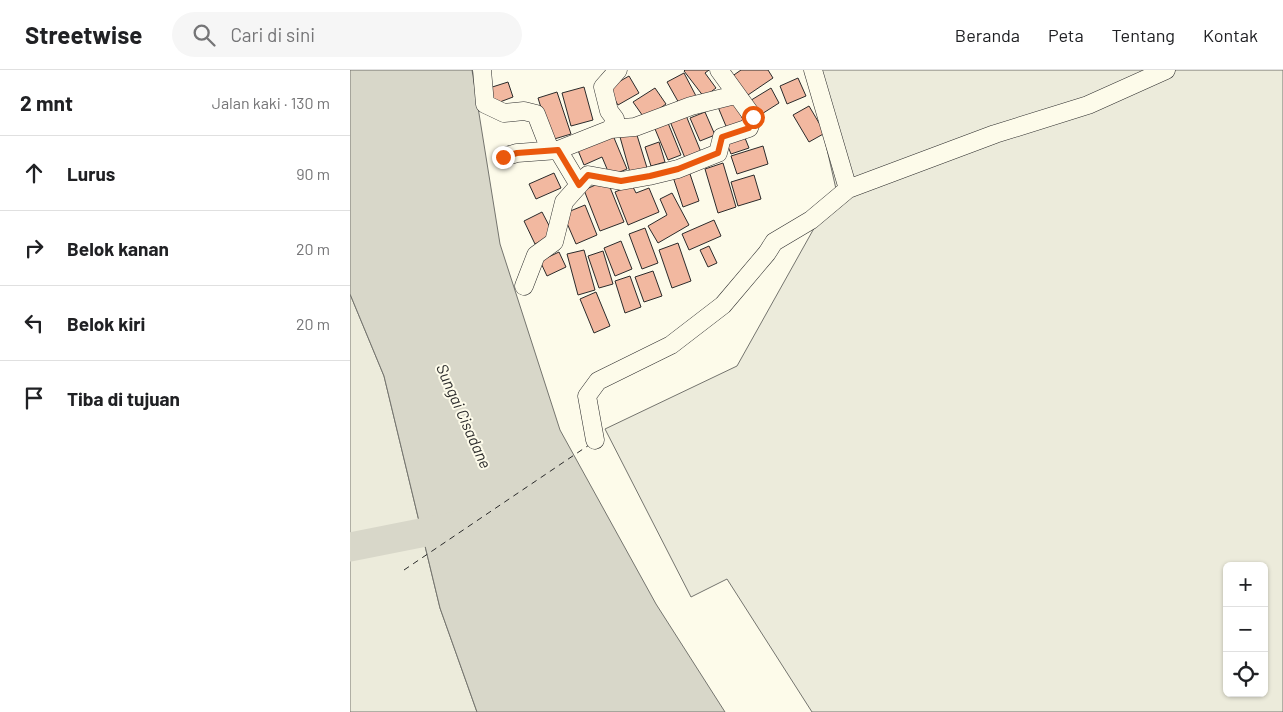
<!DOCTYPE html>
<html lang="id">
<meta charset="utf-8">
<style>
body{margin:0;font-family:Barlow,sans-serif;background:#f6f6f6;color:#202124}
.controls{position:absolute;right:15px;bottom:15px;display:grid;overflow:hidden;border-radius:8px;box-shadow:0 1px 4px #0004}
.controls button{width:45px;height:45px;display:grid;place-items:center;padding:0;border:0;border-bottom:1px solid #e0e0e0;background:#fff;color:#202124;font:25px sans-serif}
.stop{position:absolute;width:15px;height:15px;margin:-11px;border:4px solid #ea580c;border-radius:50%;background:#fff}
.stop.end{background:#ea580c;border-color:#fff;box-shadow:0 1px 5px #0008}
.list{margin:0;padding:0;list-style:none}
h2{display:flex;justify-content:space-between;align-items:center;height:65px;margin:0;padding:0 20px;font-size:21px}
h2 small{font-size:16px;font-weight:400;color:#757577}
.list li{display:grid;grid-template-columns:32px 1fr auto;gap:15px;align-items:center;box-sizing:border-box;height:75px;padding:0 20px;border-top:1px solid #e0e0e0}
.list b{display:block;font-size:19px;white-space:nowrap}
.list em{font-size:16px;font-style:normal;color:#757577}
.icon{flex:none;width:28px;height:28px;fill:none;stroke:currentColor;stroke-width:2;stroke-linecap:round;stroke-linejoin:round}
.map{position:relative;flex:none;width:933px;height:642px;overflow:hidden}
header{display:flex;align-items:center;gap:30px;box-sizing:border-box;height:70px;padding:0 25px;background:#fff;border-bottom:1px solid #e0e0e0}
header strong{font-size:24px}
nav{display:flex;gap:28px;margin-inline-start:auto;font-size:18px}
.search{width:350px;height:45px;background:#f6f6f6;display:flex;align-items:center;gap:12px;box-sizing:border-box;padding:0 18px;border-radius:28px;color:#757577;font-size:19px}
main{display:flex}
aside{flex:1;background:#fff}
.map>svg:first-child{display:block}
</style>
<header>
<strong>Streetwise</strong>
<div class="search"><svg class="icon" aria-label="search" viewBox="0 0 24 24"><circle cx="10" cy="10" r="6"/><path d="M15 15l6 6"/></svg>Cari di sini</div>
<nav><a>Beranda</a><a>Peta</a><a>Tentang</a><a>Kontak</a></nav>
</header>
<main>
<aside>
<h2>2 mnt<small>Jalan kaki · 130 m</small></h2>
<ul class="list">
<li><svg class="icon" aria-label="ahead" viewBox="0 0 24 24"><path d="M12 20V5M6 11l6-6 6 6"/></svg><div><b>Lurus</b></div><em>90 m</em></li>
<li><svg class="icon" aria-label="right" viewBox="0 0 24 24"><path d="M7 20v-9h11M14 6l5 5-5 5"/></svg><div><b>Belok kanan</b></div><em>20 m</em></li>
<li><svg class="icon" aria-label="left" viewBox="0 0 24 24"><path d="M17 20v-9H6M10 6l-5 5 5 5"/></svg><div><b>Belok kiri</b></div><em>20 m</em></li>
<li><svg class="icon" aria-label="arrive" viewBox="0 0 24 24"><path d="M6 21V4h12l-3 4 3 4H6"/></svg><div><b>Tiba di tujuan</b></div></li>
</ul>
</aside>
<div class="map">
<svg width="933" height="642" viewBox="0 0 933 642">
<rect width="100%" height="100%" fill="#fdfbea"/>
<path fill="#ecebdb" stroke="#74746e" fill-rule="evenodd" d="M 459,0 L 933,0 L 933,642 L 462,642 L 377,509 L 341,527 L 255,359 L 387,296 L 486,119 ZM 877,496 L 914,496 L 914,623 L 877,623 Z
M 0,224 L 34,306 L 90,538 L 127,642 L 0,642 Z"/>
<path fill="#d8d7c9" stroke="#74746e" d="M 0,0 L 122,0 L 150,174 L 210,360 L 306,534 L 375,642 L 127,642 L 90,538 L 34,306 L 0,224 Z"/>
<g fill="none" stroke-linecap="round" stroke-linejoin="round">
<path stroke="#d8d7c9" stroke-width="29" d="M 0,477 L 111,455"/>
<path stroke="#2b2b2b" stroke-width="1" stroke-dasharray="6 5" stroke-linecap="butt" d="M 54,500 L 239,375"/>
</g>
<path fill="#f2b8a0" stroke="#2b2b2b" d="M 335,0 L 359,0 L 355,3 L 366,18 L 354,27 L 334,1 Z
M 391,0 L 418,0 L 423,8 L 395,27 L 381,7 Z
M 334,3 L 346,26 L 330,35 L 317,12 Z
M 279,6 L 289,23 L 268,35 L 258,18 Z
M 448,8 L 456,26 L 437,34 L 430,16 Z
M 158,12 L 163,27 L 142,35 L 136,19 Z
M 234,17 L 243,50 L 221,56 L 212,23 Z
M 305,18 L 316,34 L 295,49 L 283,32 Z
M 421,18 L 429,33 L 407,47 L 398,32 Z
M 207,22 L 221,64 L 201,70 L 188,28 Z
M 384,30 L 395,54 L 378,61 L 368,37 Z
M 459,36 L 475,63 L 459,72 L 443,45 Z
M 355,42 L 365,65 L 350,71 L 340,48 Z
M 335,43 L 351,82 L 335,88 L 319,49 Z
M 318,53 L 331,85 L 318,90 L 305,59 Z
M 286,62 L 298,101 L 281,106 L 270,67 Z
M 262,63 L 277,99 L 260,106 L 252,87 L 234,95 L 227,78 Z
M 393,63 L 399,78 L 381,84 L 375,69 Z
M 309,72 L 315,92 L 301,96 L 295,77 Z
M 413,76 L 418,94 L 387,104 L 381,86 Z
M 373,93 L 386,137 L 368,143 L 355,99 Z
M 339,101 L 349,131 L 333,137 L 323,107 Z
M 204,103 L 211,118 L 186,129 L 179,114 Z
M 404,105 L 411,129 L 388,136 L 381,112 Z
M 257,110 L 274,152 L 250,161 L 234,120 Z
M 282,115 L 286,123 L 299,118 L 309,142 L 278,155 L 265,122 Z
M 322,123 L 339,155 L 308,173 L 298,156 L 317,145 L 310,129 Z
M 235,135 L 247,165 L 226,174 L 213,144 Z
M 192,142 L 204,165 L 185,174 L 174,151 Z
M 364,150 L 371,166 L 339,180 L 332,164 Z
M 295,158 L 308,193 L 292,199 L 279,164 Z
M 271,171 L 282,199 L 265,206 L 254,178 Z
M 328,173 L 341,211 L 322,218 L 309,180 Z
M 359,176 L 367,193 L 358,197 L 350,180 Z
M 234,180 L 245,220 L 228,225 L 217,184 Z
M 253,181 L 263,214 L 249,218 L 238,186 Z
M 209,182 L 216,197 L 197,206 L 190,191 Z
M 303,201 L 312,226 L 294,232 L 285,207 Z
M 280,206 L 291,237 L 275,243 L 265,211 Z
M 246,222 L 260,256 L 244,263 L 230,229 Z"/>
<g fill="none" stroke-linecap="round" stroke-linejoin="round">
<defs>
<path id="minor" d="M 132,0 L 135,34 L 154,43 L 174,41 L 186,44 L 200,80
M 463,0 L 498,119
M 261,59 L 265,49 L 259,41 L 253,17 L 268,0
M 208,80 L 229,115
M 153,87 L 167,83 L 208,80 L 261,59 L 285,57 L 341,36 L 385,25
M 174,216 L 186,185 L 204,172 L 214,132 L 238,105 L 271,111 L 299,106 L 328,99 L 368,83 L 372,67 L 399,58 L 403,47 L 369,0
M 245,370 L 237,326 L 248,311 L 321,275 L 373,235 L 417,183 L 424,172 L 461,150 L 498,119 L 645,64 L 738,35 L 816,0"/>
</defs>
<use href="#minor" stroke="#2b2b2b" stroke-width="19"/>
<use href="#minor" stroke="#fdfbea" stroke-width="18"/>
</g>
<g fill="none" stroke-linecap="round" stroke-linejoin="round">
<path stroke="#ea580c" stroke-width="6" d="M 153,87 L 167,83 L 208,80 L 229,115 L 238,105 L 271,111 L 300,106 L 328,99 L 368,83 L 372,67 L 399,58 L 403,47"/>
</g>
<g text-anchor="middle" stroke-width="4" stroke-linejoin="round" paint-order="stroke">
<g font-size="16" font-style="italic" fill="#2b2b2b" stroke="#fdfbea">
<text transform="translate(114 346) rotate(66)" y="6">Sungai Cisadane</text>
</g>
</g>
</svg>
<div class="controls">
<button>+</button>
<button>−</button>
<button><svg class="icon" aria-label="locate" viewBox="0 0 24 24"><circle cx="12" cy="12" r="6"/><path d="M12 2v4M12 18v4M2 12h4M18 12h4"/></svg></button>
</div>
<div class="stop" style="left:403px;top:47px"></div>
<div class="stop end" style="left:153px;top:87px"></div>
</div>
</main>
